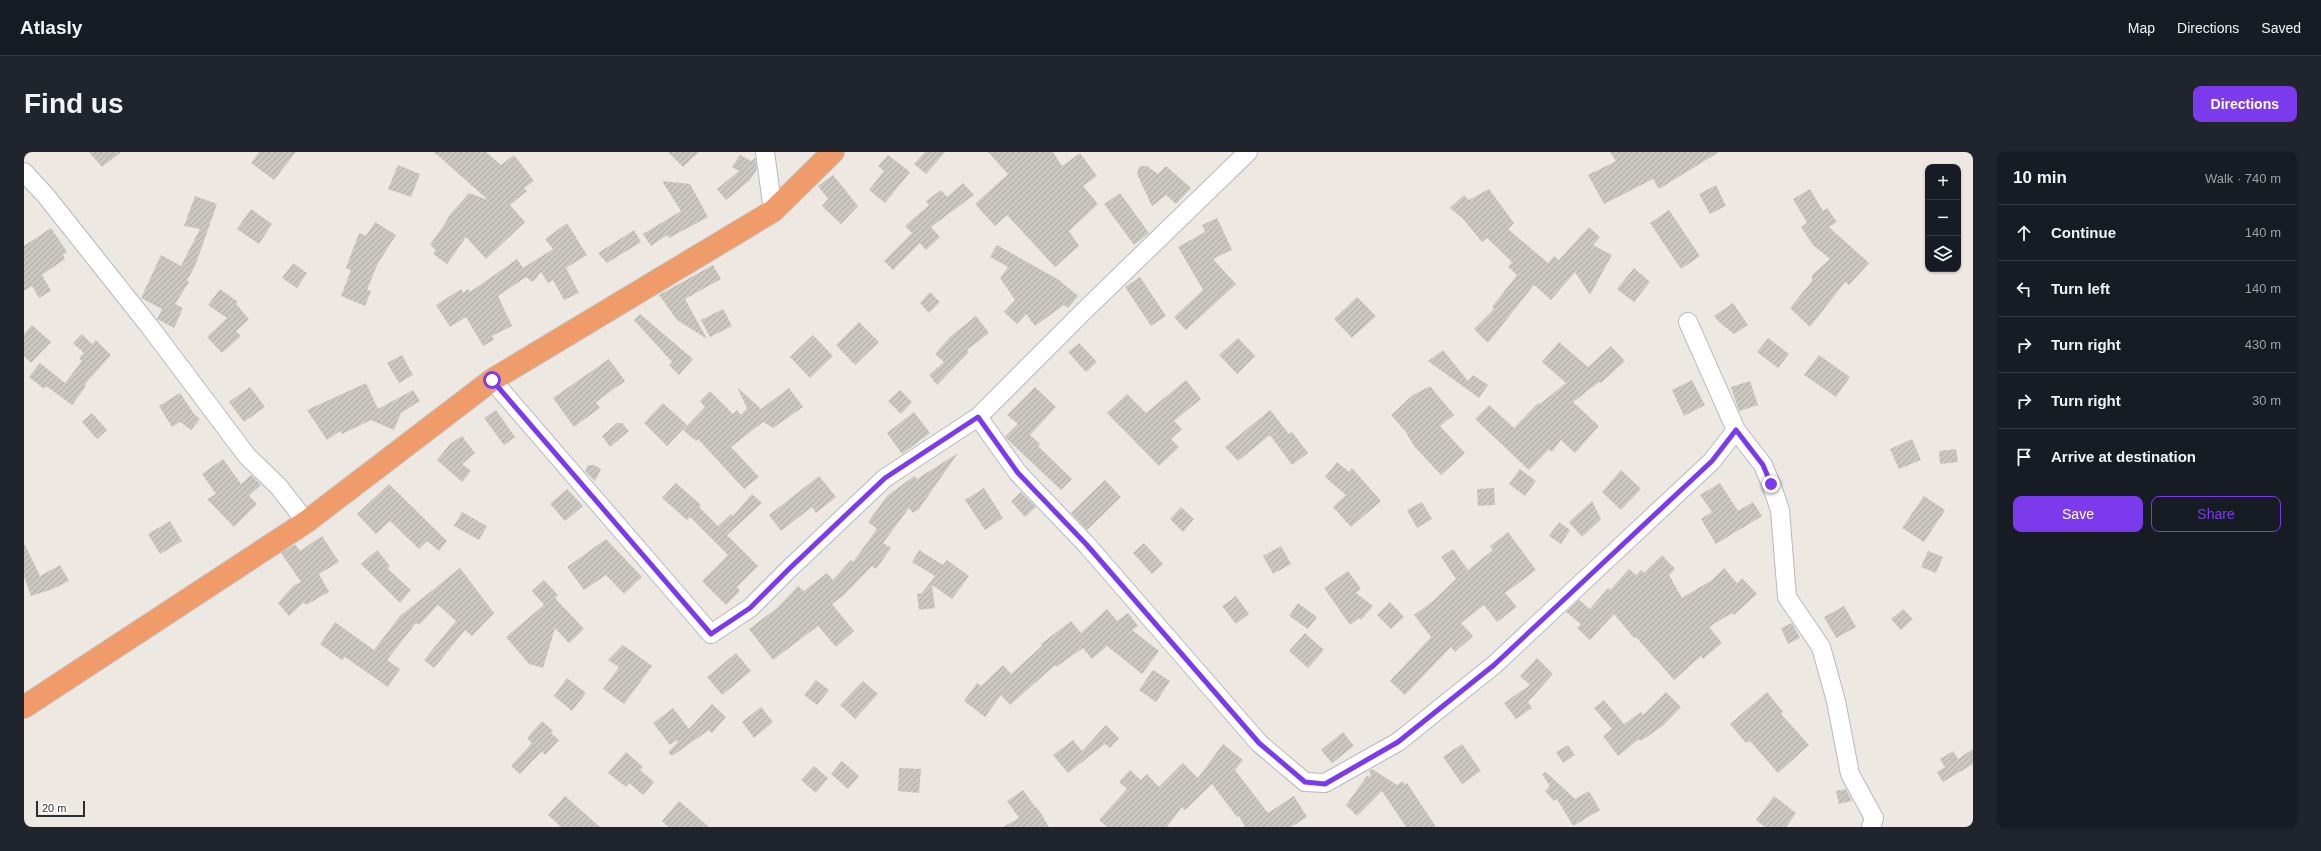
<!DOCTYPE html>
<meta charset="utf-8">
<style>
body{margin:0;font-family:Arial,sans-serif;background:#20242c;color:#f1f3f6}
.controls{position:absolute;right:12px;top:12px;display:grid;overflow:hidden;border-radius:8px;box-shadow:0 1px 3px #0004}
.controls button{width:36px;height:36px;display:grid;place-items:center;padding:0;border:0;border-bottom:1px solid #363941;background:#171b24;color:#f1f3f6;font:20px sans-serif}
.scale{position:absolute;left:12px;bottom:10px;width:49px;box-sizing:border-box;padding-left:4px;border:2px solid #2e2e2e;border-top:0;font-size:11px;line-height:14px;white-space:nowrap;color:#2e2e2e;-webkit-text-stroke:3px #fff;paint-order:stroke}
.stop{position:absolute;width:12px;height:12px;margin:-9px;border:3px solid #7c3aed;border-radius:50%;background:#fff}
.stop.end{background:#7c3aed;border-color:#fff;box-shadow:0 1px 4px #0008}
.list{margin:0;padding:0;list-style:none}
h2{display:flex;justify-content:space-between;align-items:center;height:52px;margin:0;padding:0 16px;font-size:17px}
h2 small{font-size:13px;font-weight:400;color:#9ea1a6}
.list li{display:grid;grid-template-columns:26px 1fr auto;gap:12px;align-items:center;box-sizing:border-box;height:56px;padding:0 16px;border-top:1px solid #363941}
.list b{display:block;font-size:15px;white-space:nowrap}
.list em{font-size:13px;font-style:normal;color:#9ea1a6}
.actions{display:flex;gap:8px;padding:12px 16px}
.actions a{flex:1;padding:9px 0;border:1px solid #7c3aed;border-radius:8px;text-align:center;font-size:14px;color:#7c3aed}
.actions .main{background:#7c3aed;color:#fff}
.icon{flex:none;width:22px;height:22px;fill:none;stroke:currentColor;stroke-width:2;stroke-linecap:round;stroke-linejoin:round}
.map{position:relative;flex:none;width:1949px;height:675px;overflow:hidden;border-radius:8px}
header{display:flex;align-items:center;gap:24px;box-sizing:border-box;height:56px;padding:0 20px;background:#171b24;border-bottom:1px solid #363941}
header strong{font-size:19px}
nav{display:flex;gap:22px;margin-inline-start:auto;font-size:14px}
.intro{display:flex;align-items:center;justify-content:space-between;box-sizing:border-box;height:96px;padding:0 24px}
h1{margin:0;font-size:28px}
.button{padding:10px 18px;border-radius:8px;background:#7c3aed;color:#fff;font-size:14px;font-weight:700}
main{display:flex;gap:24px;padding:0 24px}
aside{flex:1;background:#171b24;border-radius:8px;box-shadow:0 1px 3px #0004}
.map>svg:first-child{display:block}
</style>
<header>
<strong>Atlasly</strong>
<nav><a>Map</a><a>Directions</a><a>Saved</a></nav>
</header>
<div class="intro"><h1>Find us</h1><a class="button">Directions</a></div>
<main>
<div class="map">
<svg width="1949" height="675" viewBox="0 0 1949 675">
<defs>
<pattern id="building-hatch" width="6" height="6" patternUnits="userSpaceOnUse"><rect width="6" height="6" fill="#cac6c0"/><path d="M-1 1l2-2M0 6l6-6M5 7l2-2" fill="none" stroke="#aeaaa5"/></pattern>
</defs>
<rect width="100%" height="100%" fill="#eee8e2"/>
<path fill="url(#building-hatch)" d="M 65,0 L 97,0 L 78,15 Z
M 235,0 L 272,0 L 250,28 L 227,11 Z
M 410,0 L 462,0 L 477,13 L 490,3 L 510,29 L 500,36 L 503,39 L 486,53 L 501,70 L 462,107 L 442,85 L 423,112 L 409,102 L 412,98 L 406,93 L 424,67 L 423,66 L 445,41 L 464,48 Z
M 644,0 L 675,0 L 659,15 Z
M 901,0 L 921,0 L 902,22 L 890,12 Z
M 964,0 L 1029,0 L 1038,14 L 1056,1 L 1073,24 L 1059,34 L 1074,52 L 1045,79 L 1055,94 L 1031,115 L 983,63 L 971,74 L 951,52 L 984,22 Z
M 1586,0 L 1695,0 L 1635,37 L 1629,27 L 1580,52 L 1564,23 L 1592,9 Z
M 716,3 L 727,9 L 731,6 L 733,17 L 726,28 L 702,48 L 693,37 L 715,19 L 708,15 Z
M 864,3 L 886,20 L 861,51 L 845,38 L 860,19 L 854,14 Z
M 374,13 L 396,22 L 387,45 L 364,37 Z
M 1119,14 L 1123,14 L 1134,22 L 1142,14 L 1167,36 L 1152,52 L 1142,43 L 1128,54 L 1113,22 L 1115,15 Z
M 809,23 L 834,54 L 817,72 L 798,54 L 804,47 L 794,34 Z
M 638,29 L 666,32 L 684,65 L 645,86 L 643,83 L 627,94 L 619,82 L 657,59 Z
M 939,31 L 950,43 L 907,75 L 916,85 L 902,98 L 896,91 L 869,118 L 860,109 L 888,81 L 881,74 L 905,53 L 902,49 L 917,38 L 923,45 Z
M 1692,33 L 1702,54 L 1686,62 L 1675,42 Z
M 1465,37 L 1490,71 L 1484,77 L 1524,111 L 1530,104 L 1535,108 L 1565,75 L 1576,85 L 1569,93 L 1588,103 L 1566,143 L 1551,120 L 1527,148 L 1510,133 L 1464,191 L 1450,177 L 1470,157 L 1468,155 L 1493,123 L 1484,115 L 1488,110 L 1463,86 L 1458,90 L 1439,67 L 1426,56 L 1440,43 L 1445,48 Z
M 1786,37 L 1799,59 L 1803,56 L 1813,70 L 1805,75 L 1845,111 L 1825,133 L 1821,130 L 1786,175 L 1766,156 L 1788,129 L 1788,123 L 1806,107 L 1789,93 L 1777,75 L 1783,71 L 1769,47 Z
M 1096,41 L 1125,81 L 1110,93 L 1080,52 Z
M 171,44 L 193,52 L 171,114 L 163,128 L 165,130 L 151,152 L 159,156 L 150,176 L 133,167 L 138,157 L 117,146 L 137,103 L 157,114 L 176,77 L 160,74 Z
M 227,57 L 248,72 L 235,92 L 213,77 Z
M 1645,58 L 1676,104 L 1657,117 L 1626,71 Z
M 1193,66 L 1208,98 L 1189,107 L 1212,132 L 1162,178 L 1150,165 L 1179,138 L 1154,95 L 1181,80 L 1178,73 Z
M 351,70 L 372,83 L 353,113 L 343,138 L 347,139 L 341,154 L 317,144 L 327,118 L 322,116 L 335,81 L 342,84 Z
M 543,71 L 563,103 L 542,116 L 555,141 L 540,148 L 529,128 L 524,131 L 517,120 L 509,130 L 502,125 L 474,144 L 488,174 L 468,184 L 470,188 L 459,194 L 442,165 L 426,175 L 412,153 L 437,137 L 439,141 L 444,137 L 446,140 L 493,107 L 499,116 L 529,97 L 521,87 Z
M 27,76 L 43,100 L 39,103 L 41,107 L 18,123 L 27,139 L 15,146 L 8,134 L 0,139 L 0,94 Z
M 610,78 L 617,90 L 583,111 L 574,101 Z
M 973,93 L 1035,128 L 1054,144 L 1044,156 L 1040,153 L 1011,174 L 1002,162 L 993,172 L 980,160 L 991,148 L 976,126 L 984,115 L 966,105 Z
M 269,111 L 283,121 L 273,136 L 258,126 Z
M 689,113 L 697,127 L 661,147 L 683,187 L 653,168 L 635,143 Z
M 1610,116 L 1626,130 L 1610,150 L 1593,137 Z
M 1116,125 L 1142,164 L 1127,174 L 1101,135 Z
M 196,137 L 214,150 L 212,152 L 225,167 L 212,179 L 217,184 L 198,201 L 183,185 L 203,166 L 184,153 Z
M 906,140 L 916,150 L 905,161 L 896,151 Z
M 1333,145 L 1352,164 L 1328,186 L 1310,167 Z
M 1709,151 L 1724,173 L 1710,182 L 1695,170 L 1690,164 Z
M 699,157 L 708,174 L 686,185 L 677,168 Z
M 616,162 L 669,207 L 655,223 L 645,213 L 648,210 L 610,168 Z
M 952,164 L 965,181 L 943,198 L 945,200 L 913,233 L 905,223 L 920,210 L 911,202 L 927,184 Z
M 835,170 L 855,190 L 831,213 L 812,193 Z
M 8,173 L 27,190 L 7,211 L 0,204 L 0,182 Z
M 58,182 L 68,192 L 72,188 L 87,203 L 60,233 L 62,234 L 48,253 L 22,234 L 20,237 L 5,225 L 16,211 L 41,231 L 58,209 L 55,206 L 60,201 L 49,191 Z
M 789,183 L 809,204 L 786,226 L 766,205 Z
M 1214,186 L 1231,204 L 1213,222 L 1195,203 Z
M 1744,186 L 1765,202 L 1754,216 L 1733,200 Z
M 1535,190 L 1564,215 L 1587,194 L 1601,209 L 1577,231 L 1575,230 L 1549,250 L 1575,274 L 1551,301 L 1537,288 L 1528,300 L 1525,297 L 1505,318 L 1451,267 L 1465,253 L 1490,276 L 1514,251 L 1516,252 L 1542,231 L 1518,210 Z
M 1055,191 L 1073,210 L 1062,220 L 1044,200 Z
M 1419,198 L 1444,229 L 1449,223 L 1464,233 L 1455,246 L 1404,209 Z
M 378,203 L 389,223 L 375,231 L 363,211 Z
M 1795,203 L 1826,225 L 1812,245 L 1780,223 Z
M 585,207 L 601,229 L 572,250 L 576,256 L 550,275 L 529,246 Z
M 1162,228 L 1177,247 L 1150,269 L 1158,277 L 1147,287 L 1155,295 L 1135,314 L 1083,261 L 1103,242 L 1122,261 Z
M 1668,228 L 1681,253 L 1660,264 L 1648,238 Z
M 1726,229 L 1734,253 L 1715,259 L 1707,235 Z
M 342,231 L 354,257 L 389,238 L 396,249 L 377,261 L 370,278 L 347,268 L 318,282 L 316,279 L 303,288 L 283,258 Z
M 1406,234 L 1430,263 L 1416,274 L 1441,301 L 1417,323 L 1390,294 L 1381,279 L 1367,263 L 1389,243 Z
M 226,235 L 241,255 L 220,270 L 205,250 Z
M 713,235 L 737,257 L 765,236 L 779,255 L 749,276 L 739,270 L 707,295 L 735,325 L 720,337 L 674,287 L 672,289 L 659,278 L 681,255 L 676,249 L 686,239 L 709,262 L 713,258 L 717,263 L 723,256 Z
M 1011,235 L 1032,255 L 1006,283 L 1016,292 L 1014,294 L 1048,327 L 1037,338 L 981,285 L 994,272 L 983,263 Z
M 876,238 L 888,250 L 877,262 L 864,249 Z
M 156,241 L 170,262 L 176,267 L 167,278 L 156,270 L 148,275 L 135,254 Z
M 639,251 L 663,273 L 643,294 L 620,271 Z
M 472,258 L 491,285 L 480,293 L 460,266 Z
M 1246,258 L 1265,282 L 1268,280 L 1284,301 L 1268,313 L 1246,283 L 1214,309 L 1201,295 Z
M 890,260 L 906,281 L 878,302 L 863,281 Z
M 68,261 L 83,278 L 73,287 L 58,270 Z
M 593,271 L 598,271 L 605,279 L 586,295 L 578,284 Z
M 438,284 L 451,301 L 438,312 L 447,319 L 438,330 L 413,308 L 426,292 Z
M 1888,287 L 1897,308 L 1875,317 L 1866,297 Z
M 1932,297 L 1934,310 L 1916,312 L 1915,299 Z
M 934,301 L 895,357 L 889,361 L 885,356 L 859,391 L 867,396 L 852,417 L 848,414 L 820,443 L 808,452 L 830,479 L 812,495 L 794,474 L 749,508 L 725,477 L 753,456 L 774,434 L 780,439 L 803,421 L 809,428 L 827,408 L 829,410 L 853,377 L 844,370 L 863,344 L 890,324 L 893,327 Z
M 199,307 L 217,332 L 227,323 L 237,333 L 225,344 L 233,352 L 210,375 L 183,347 L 192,342 L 178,322 Z
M 1313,310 L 1325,320 L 1328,316 L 1357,349 L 1327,375 L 1309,355 L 1322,343 L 1301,325 Z
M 564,313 L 570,313 L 577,317 L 571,329 L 561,319 Z
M 1496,317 L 1512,329 L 1501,344 L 1485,332 Z
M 1597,318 L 1617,337 L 1597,358 L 1578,340 Z
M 795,324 L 812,345 L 792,361 L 788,355 L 757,379 L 745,363 Z
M 1081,328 L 1097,345 L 1063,378 L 1047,361 Z
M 652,331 L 677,353 L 675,355 L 694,374 L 707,362 L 709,364 L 728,342 L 738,351 L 703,383 L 734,414 L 713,435 L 716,439 L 702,453 L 678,429 L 704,403 L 666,365 L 663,368 L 638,346 Z
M 1696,331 L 1714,359 L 1729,350 L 1738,364 L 1692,392 L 1677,367 L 1688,360 L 1676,343 Z
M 365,332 L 423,389 L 415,399 L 403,389 L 395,397 L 366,369 L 352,382 L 333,362 Z
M 960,336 L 979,366 L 961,378 L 941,348 Z
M 1470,336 L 1471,353 L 1454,354 L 1453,337 Z
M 543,337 L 559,354 L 541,369 L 526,352 Z
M 997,340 L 1012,355 L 1001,365 L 987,349 Z
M 1900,344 L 1921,358 L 1900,390 L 1878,376 Z
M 1568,349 L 1577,367 L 1558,385 L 1545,370 Z
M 1398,350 L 1408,367 L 1393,376 L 1383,358 Z
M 1157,355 L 1170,367 L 1159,380 L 1146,367 Z
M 438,360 L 463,374 L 455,388 L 430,374 Z
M 146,369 L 158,389 L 136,402 L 124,382 Z
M 1535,370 L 1546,378 L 1537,392 L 1525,384 Z
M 1484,380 L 1512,418 L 1481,441 L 1493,455 L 1473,470 L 1460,453 L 1437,471 L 1449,484 L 1431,500 L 1427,495 L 1381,543 L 1366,529 L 1407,485 L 1390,463 L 1409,449 L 1432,427 L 1417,405 L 1429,397 L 1444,418 L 1469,398 L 1466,394 Z
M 298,384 L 315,410 L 295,422 L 305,440 L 282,453 L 280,450 L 265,464 L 254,451 L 270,433 L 277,430 L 257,401 L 271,392 L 276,399 Z
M 582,387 L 618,425 L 600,442 L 582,423 L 560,438 L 543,415 Z
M 0,391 L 16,424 L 36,413 L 45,429 L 29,437 L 7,444 L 0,424 Z
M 1120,391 L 1139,412 L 1128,422 L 1109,401 Z
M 1257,394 L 1267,412 L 1249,422 L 1239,404 Z
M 353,398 L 366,414 L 363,416 L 387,438 L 376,451 L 337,412 Z
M 895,398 L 919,413 L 923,408 L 945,424 L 928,447 L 908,433 L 911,456 L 895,458 L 893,442 L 898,441 L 911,424 L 888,410 Z
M 1904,399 L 1919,405 L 1912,421 L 1897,415 Z
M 1638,403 L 1651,417 L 1645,423 L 1658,446 L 1688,428 L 1700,416 L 1713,431 L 1718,426 L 1733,442 L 1710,463 L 1708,461 L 1685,475 L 1698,491 L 1679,507 L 1677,504 L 1650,528 L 1612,485 L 1610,486 L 1590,462 L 1566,488 L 1553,476 L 1557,472 L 1542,460 L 1555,448 L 1566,457 L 1584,436 L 1586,438 L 1605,417 L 1612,423 L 1617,418 L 1620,421 Z
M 436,416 L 470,461 L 448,484 L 441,478 L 410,516 L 400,508 L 432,469 L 414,453 L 395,473 L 392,471 L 363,508 L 376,517 L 364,535 L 321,505 L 318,508 L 296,492 L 311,470 L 350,498 L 376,464 Z
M 1324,419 L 1337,437 L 1332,441 L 1349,454 L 1337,468 L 1335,466 L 1326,473 L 1300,436 Z
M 520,428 L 534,443 L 531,446 L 560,477 L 545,491 L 531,476 L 519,516 L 505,512 L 482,485 L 520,453 L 508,439 Z
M 1212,444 L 1225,462 L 1212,472 L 1198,454 Z
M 1366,450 L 1380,465 L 1367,477 L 1353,463 Z
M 1274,451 L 1293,465 L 1284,477 L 1265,464 Z
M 1820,454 L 1832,475 L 1812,486 L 1800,465 Z
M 1083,457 L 1093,469 L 1104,461 L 1114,474 L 1108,478 L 1135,499 L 1118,522 L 1083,494 L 1068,507 L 1059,496 L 1032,515 L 1031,513 L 986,553 L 977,543 L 961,565 L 940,549 L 953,531 L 957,534 L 979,513 L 987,522 L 1018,494 L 1017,492 L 1047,469 L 1057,481 Z
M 1879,457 L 1889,467 L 1877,478 L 1867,467 Z
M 1768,471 L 1776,486 L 1764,492 L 1757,476 Z
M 1281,481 L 1300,498 L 1284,516 L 1265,499 Z
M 599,493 L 628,514 L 600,552 L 579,537 L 595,515 L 584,508 Z
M 712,501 L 727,519 L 698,543 L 683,525 Z
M 1513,506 L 1529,522 L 1504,550 L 1508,556 L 1492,567 L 1480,551 L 1506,533 L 1496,524 Z
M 1129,518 L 1146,529 L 1132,550 L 1115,538 Z
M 543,526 L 562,541 L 548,559 L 530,544 Z
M 792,528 L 805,538 L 793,553 L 780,543 Z
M 839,529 L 854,542 L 831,567 L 816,553 Z
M 1642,540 L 1657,555 L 1640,573 L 1617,589 L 1615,587 L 1594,604 L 1579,584 L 1588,577 L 1570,556 L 1580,548 L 1600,572 L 1617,560 L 1619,563 Z
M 1743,540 L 1759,560 L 1757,562 L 1785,593 L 1754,621 L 1726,589 L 1722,591 L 1706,572 Z
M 688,552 L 702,565 L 688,581 L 685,578 L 648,604 L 644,600 L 654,590 L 653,588 L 646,593 L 629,571 L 649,556 L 665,577 Z
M 737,555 L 749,570 L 730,586 L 718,570 Z
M 518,569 L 529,579 L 527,581 L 535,588 L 521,603 L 518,599 L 496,622 L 487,614 L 508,591 L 503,586 Z
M 1082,573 L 1095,586 L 1086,596 L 1081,592 L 1044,621 L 1029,603 L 1049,588 L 1058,599 Z
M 1319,580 L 1330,594 L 1308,611 L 1297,598 Z
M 1199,592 L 1219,608 L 1211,618 L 1244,661 L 1270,644 L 1283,665 L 1267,675 L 1221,675 L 1215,664 L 1213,665 L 1188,632 L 1161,658 L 1158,655 L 1143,675 L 1083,675 L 1075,668 L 1103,637 L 1095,630 L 1106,618 L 1117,628 L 1123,622 L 1135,635 L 1159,611 L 1174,626 Z
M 1438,592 L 1457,619 L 1438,632 L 1419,605 Z
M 1544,593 L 1551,603 L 1539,611 L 1532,600 Z
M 1949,597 L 1949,612 L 1919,630 L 1913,620 L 1921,615 L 1916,607 L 1929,599 L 1934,607 Z
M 602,600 L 619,615 L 616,618 L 630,630 L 619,643 L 605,631 L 602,635 L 584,621 Z
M 818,609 L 835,624 L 824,637 L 807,622 Z
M 790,614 L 804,626 L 792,641 L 777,628 Z
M 875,616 L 897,617 L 895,641 L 874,639 Z
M 1348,617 L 1373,633 L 1379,629 L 1380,633 L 1383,631 L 1412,675 L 1382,675 L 1358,639 L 1333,664 L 1322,653 L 1343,624 L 1345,625 L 1347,622 L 1345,619 Z
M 1522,620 L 1551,647 L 1565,639 L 1576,658 L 1549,674 L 1533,647 L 1530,649 L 1521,639 L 1526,634 L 1518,622 Z
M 1822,637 L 1828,649 L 1815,652 L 1812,639 Z
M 999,638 L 1012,656 L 1013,655 L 1025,675 L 979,675 L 995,666 L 983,649 Z
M 541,644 L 576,675 L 537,675 L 524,663 Z
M 1750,644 L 1772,661 L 1762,675 L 1741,675 L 1732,668 Z
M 655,649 L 685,675 L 644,675 L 638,669 Z"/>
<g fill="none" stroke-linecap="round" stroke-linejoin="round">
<defs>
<path id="minor" d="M 741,0 L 749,59
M 0,20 L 22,44 L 126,175 L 223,304 L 255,335 L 282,370
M 1664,170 L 1712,278 L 1739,313 L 1747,332 L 1756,358 L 1763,445 L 1797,495 L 1812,549 L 1826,622 L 1850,666 L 1847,675
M 468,228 L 687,482 L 726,456 L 766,416 L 861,326 L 954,265 L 994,321 L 1062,392 L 1235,591 L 1281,630 L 1301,631 L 1374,590 L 1470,513 L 1688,309 L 1712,278
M 954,265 L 1061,158 L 1224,0"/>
<path id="highway" d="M 0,555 L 282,370 L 468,228 L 749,59 L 809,0"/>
</defs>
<use href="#minor" stroke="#b5b8c0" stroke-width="20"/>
<use href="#highway" stroke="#c4c4c4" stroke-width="24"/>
<use href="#minor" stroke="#fff" stroke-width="18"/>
<use href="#highway" stroke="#f09c6a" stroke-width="22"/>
</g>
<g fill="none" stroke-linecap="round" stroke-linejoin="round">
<path stroke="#7c3aed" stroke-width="5" d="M 468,228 L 687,482 L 726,456 L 766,416 L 861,326 L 954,265 L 994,321 L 1062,392 L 1235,591 L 1281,630 L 1301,632 L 1374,590 L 1470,513 L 1688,309 L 1712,278 L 1739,313 L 1747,332"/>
</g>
</svg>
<div class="controls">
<button>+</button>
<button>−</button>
<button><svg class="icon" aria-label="layers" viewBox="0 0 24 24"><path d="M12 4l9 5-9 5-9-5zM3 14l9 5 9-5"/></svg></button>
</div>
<div class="scale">20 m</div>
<div class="stop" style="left:468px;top:228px"></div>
<div class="stop end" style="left:1747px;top:332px"></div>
</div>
<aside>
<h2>10 min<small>Walk · 740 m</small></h2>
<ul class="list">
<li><svg class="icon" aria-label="ahead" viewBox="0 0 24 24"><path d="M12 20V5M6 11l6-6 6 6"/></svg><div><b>Continue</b></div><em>140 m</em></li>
<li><svg class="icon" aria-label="left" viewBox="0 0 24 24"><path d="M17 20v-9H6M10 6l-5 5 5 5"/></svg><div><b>Turn left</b></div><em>140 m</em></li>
<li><svg class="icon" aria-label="right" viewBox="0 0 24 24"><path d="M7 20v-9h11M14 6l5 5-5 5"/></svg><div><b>Turn right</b></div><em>430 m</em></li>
<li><svg class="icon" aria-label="right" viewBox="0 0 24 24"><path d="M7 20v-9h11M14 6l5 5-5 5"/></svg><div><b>Turn right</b></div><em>30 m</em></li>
<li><svg class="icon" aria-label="arrive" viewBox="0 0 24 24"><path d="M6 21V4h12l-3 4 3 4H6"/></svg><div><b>Arrive at destination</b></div></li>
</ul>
<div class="actions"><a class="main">Save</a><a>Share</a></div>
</aside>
</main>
